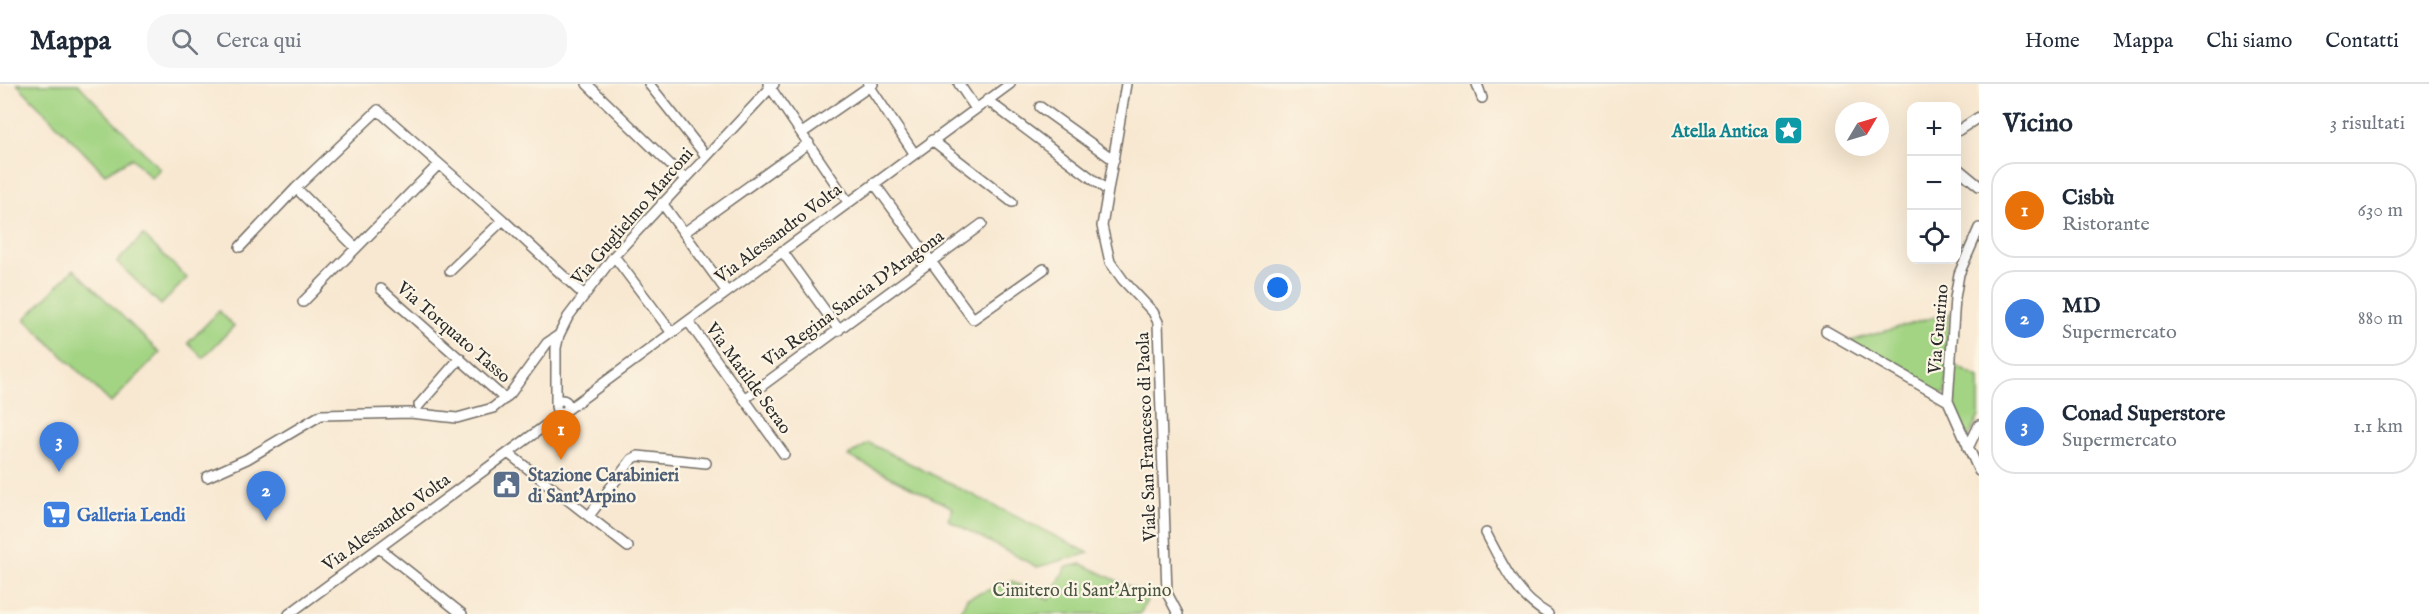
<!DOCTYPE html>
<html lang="it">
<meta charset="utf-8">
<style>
body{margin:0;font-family:"IM FELL English",serif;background:#f6f6f7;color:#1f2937}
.controls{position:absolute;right:18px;top:18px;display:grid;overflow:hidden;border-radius:12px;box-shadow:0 6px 24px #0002}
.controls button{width:54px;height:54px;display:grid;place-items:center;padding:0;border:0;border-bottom:2px solid #e0e1e3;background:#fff;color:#1f2937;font:30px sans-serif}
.compass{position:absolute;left:1835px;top:18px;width:54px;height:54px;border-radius:50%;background:#fff;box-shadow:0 6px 24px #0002;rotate:52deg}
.you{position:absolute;left:1278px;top:204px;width:21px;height:21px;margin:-15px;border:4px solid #fff;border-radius:50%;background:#1a73e8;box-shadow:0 0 0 9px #1a73e833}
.badge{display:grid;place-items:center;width:39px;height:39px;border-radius:50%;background:#7c3aed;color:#fff;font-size:20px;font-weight:700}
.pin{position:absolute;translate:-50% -50px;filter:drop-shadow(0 2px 3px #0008)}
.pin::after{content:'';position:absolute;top:32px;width:21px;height:18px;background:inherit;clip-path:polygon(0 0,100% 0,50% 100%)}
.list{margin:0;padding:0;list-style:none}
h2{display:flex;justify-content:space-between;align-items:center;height:78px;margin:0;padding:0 24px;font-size:26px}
h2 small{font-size:20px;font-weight:400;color:#747a83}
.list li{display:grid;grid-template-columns:39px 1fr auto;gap:18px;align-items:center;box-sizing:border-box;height:96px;margin:0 12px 12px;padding:0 12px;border:2px solid #e0e1e3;border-radius:24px}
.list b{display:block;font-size:22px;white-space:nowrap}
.list p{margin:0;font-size:20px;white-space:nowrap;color:#747a83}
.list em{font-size:20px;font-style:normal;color:#747a83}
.icon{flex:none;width:33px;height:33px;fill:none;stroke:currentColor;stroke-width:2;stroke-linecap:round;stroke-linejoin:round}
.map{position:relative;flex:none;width:1979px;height:530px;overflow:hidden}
header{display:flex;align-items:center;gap:36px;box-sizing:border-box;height:84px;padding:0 30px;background:#fff;border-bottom:2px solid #e0e1e3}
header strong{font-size:28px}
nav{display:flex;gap:33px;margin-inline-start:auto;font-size:21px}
.search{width:420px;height:54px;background:#f6f6f7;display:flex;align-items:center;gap:15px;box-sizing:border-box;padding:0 21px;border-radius:24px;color:#747a83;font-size:22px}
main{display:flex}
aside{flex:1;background:#fff}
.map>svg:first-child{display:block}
</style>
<header>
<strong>Mappa</strong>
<div class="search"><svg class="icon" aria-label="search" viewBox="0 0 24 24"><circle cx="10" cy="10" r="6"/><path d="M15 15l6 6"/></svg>Cerca qui</div>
<nav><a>Home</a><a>Mappa</a><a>Chi siamo</a><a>Contatti</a></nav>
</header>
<main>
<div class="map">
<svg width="1979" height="530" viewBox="0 0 1979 530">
<rect width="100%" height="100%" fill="#fcf5e5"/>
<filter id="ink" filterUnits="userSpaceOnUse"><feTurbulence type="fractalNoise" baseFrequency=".0167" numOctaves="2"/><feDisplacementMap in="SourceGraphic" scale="12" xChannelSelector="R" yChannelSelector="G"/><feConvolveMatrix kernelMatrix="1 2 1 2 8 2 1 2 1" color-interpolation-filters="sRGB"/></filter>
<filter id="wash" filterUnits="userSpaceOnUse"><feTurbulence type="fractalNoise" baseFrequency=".008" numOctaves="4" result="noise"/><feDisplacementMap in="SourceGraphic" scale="24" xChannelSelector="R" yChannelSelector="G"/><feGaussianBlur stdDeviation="1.35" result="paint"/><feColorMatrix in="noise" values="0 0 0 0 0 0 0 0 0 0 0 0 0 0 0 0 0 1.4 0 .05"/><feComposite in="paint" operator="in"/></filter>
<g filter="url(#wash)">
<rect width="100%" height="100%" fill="#f8e8d1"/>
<path fill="#a3d483" stroke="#678057" stroke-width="1.5" d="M 17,0 L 78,0 L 160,85 L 151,94 L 132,74 L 105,90 Z
M 143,151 L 187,194 L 161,221 L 117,178 Z
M 74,185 L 160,269 L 111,319 L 25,235 Z
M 219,227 L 234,242 L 203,274 L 188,259 Z
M 1949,229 L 1946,310 L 1939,309 L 1850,257 Z
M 1954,281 L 1979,294 L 1979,332 L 1968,355 L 1952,322 Z
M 869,359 L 1089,469 L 1037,483 L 948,436 L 953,424 L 848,372 Z
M 1082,480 L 1149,512 L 1140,530 L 959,530 L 967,514 L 1012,497 L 1049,516 L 1066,483 Z"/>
</g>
<g filter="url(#ink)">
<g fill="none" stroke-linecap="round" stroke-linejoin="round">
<defs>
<path id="minor" d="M 587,0 L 685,95
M 649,0 L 706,72
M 768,0 L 848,118
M 868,0 L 914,69
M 959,0 L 976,25
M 1126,0 L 1102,142 L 1110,178 L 1123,196 L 1153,228 L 1158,238 L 1167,509 L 1178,530
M 1477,0 L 1482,14
M 987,16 L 1107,106
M 1040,23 L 1114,76
M 1956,48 L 1979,33
M 802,49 L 873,0
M 932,56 L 1012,118
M 1956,83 L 1979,102
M 874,99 L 973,235 L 1044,185
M 296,104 L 356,164
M 662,119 L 727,208
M 685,148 L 809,59
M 240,163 L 296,104 L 378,26 L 503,136 L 584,211
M 782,167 L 839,246
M 614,172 L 672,249
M 450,187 L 503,136
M 381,205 L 505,315
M 303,218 L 439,80
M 688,237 L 784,370
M 1826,247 L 1948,317 L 1979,387
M 744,315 L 982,140
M556 322a6 6 0 1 1 12 0a6 6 0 1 1-12 0Z
M 1948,317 L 1955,214 L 1959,190 L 1979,144
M 556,320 L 556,264 L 559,251 L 568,233 L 614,172 L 774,0
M 419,321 L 460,274
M 567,326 L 1010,0
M 1968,364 L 1979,341
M 508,369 L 628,463
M 207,393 L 247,375 L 321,331 L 410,329 L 457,334 L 493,324 L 510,310 L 547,259 L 559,251
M 589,432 L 632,375 L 638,372 L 706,379
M 1486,449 C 1503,481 1515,511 1548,530
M 379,464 L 462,530
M 289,530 L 550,338 L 558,328"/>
</defs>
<use href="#minor" stroke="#736d65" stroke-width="12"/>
<use href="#minor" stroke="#fff" stroke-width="9"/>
</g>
</g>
<defs>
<symbol id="sight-square" viewBox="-11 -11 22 22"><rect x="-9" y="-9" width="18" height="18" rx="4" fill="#0f9aa8" stroke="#fcf5e5"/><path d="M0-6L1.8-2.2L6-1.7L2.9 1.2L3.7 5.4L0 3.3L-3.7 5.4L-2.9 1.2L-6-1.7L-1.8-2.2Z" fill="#fff"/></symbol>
<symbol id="civic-square" viewBox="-11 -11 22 22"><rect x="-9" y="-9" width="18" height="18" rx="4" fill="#5c6f8a" stroke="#fcf5e5"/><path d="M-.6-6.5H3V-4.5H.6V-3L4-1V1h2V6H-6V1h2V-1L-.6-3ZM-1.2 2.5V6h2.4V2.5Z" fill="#fff"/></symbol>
<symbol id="supermarket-square" viewBox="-11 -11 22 22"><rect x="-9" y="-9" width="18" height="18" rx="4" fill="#3f7fe0" stroke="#fcf5e5"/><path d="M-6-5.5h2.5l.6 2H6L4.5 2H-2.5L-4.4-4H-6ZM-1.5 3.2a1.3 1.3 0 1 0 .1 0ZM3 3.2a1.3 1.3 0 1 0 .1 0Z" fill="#fff"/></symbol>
</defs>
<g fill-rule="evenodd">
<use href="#sight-square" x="1772" y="30" width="33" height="33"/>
<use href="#civic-square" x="490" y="384" width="33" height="33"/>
<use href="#supermarket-square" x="40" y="414" width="33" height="33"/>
</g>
<g text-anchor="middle" stroke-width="4.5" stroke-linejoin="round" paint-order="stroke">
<g font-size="18" font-weight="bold" fill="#0d838f" stroke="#fcf5e5" text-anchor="end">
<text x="1768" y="53">Atella Antica</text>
</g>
<g font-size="18" fill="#2b2b2b" stroke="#fcf5e5">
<text transform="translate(632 132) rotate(-49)" y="6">Via Guglielmo Marconi</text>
<text transform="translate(778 149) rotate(-37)" y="6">Via Alessandro Volta</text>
<text transform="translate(853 214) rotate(-36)" y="6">Via Regina Sancia D'Aragona</text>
<text transform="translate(1938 245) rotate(-85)" y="6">Via Guarino</text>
<text transform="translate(454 248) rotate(41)" y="6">Via Torquato Tasso</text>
<text transform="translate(749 294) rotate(54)" y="6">Via Matilde Serao</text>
<text transform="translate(1146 353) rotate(-92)" y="6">Viale San Francesco di Paola</text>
<text transform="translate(386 438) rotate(-36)" y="6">Via Alessandro Volta</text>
</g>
<g font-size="18" font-weight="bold" fill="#4e5e75" stroke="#fcf5e5" text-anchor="start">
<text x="528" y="397">Stazione Carabinieri<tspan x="528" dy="21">di Sant'Arpino</tspan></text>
</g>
<g font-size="18" font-weight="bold" fill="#366cbe" stroke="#fcf5e5" text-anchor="start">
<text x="77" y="437">Galleria Lendi</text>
</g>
<g font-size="18" fill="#495541" stroke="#fcf5e5">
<text x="1082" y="512">Cimitero di Sant'Arpino</text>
</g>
</g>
</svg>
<div class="controls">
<button>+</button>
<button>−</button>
<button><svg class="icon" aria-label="locate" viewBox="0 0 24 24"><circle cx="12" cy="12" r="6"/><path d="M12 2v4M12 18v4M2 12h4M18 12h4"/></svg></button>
</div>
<svg class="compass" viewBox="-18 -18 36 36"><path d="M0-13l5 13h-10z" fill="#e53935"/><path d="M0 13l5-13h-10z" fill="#747a83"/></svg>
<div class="you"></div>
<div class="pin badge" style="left:561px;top:376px;background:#e8710a">1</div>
<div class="pin badge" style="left:266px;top:437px;background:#3f7fe0">2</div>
<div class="pin badge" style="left:59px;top:388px;background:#3f7fe0">3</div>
</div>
<aside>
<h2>Vicino<small>3 risultati</small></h2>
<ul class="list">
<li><span class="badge" style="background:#e8710a">1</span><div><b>Cisbù</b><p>Ristorante</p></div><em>630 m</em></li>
<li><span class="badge" style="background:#3f7fe0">2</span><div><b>MD</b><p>Supermercato</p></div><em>880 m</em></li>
<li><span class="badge" style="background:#3f7fe0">3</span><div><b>Conad Superstore</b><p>Supermercato</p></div><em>1.1 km</em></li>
</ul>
</aside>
</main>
